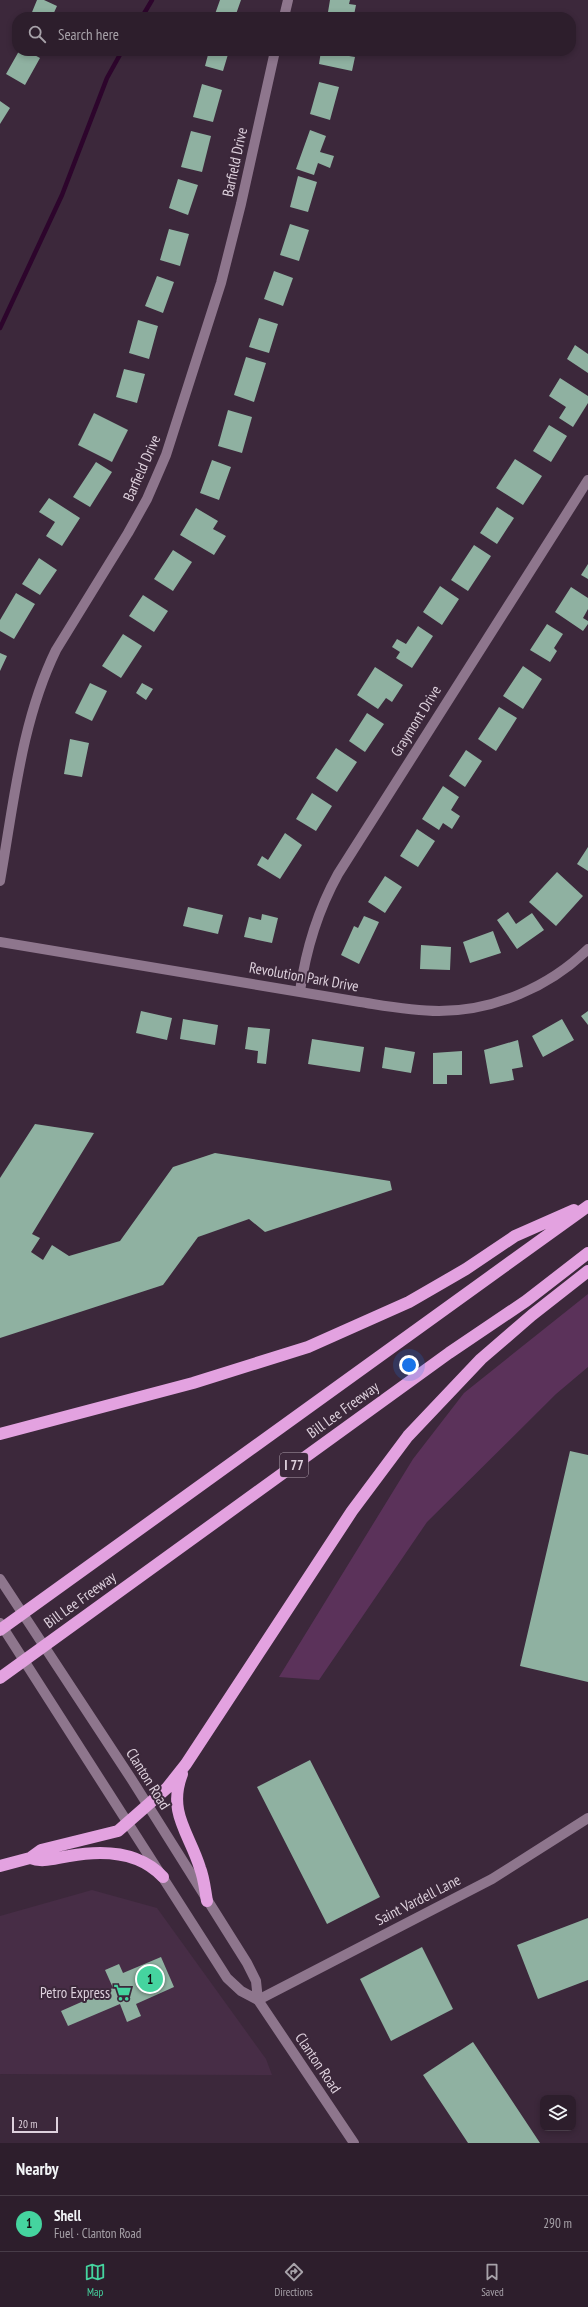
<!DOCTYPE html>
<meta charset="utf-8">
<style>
body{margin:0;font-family:"PT Sans Narrow",sans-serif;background:#392b38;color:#f1f3f6}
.controls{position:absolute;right:12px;bottom:12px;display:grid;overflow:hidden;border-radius:8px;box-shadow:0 2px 6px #0003}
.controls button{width:36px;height:36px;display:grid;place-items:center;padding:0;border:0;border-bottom:1px solid #483c48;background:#2d1e2c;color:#f1f3f6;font:20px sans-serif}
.scale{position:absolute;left:12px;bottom:10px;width:46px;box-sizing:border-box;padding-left:4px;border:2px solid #ded1dd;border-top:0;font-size:11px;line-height:14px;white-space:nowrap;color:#ded1dd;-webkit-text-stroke:3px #3c283b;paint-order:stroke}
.you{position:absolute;left:409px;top:1365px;width:14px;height:14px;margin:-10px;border:3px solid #fff;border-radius:50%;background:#1a73e8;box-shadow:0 0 0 6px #1a73e833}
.badge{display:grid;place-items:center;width:26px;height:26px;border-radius:50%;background:#45d49f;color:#111;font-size:13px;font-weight:700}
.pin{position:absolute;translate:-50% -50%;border:2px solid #fff;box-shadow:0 1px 4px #0006}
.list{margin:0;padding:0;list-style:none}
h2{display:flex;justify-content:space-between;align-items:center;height:52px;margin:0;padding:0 16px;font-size:17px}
h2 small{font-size:13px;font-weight:400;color:#a7a2a9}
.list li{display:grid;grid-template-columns:26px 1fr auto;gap:12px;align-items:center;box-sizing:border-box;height:56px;padding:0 16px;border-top:1px solid #483c48}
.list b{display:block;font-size:15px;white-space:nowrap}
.list p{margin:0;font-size:13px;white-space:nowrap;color:#a7a2a9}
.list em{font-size:13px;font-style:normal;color:#a7a2a9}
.icon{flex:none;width:22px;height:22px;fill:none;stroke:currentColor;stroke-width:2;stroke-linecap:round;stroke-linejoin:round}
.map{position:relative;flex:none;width:588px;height:2143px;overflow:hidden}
.search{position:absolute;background:#2d1e2c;box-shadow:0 2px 6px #0003;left:12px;right:12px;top:12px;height:44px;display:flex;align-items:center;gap:10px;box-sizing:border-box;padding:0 14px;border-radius:16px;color:#a7a2a9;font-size:15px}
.sheet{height:108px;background:#2d1e2c}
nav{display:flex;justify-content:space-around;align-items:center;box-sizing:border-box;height:56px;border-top:1px solid #483c48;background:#2d1e2c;font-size:11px;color:#a7a2a9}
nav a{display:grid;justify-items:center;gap:2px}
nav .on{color:#45d49f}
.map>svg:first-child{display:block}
</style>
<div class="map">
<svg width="588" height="2143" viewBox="0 0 588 2143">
<rect width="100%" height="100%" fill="#3c283b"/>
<path fill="#472d46" d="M 92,1890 L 157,1908 L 266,2059 L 272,2075 L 0,2074 L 0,1916 Z"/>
<path fill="#5b325a" d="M 588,1294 L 588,1367 L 556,1394 L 427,1522 L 319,1680 L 279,1677 L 413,1459 L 464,1393 Z"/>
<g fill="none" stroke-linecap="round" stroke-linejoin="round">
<path stroke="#2d052c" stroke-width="4.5" d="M 142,17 L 152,0
M 0,328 L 62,195 L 107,78 L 122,51"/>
</g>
<path fill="#8fb1a1" d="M 37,0 L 44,0 L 57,6 L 52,17 L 30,17 Z
M 220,0 L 241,0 L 235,17 L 224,17 L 215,14 Z
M 330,0 L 350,0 L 349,4 L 356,5 L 354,15 L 328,12 Z
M 19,51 L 27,51 L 40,58 L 25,85 L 6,74 Z
M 209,51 L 229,51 L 223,71 L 205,66 Z
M 321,51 L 343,51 L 343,55 L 355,57 L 352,71 L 319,64 Z
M 319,82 L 339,87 L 330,120 L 310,114 Z
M 202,84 L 222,90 L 213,122 L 193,117 Z
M 0,101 L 10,108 L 0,124 Z
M 310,130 L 326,136 L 320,152 L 334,156 L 330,168 L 318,163 L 314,175 L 296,169 Z
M 191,131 L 211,136 L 202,172 L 181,167 Z
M 298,176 L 317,182 L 308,212 L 290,207 Z
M 178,179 L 198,185 L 188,215 L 169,208 Z
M 290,224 L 309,230 L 299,261 L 280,255 Z
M 169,229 L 189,234 L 180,266 L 160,260 Z
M 274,271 L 293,278 L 283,306 L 264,299 Z
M 157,276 L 174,282 L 163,313 L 145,306 Z
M 259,318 L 278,324 L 269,353 L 249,347 Z
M 138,320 L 158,326 L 149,359 L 129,353 Z
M 575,345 L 588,354 L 588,373 L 567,359 Z
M 246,357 L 266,363 L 254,402 L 234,395 Z
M 124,369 L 145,374 L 137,403 L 116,397 Z
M 560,378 L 588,396 L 588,403 L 573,427 L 559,418 L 566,407 L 549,396 Z
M 228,410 L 252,417 L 242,453 L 218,446 Z
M 94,413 L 128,430 L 112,462 L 78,445 Z
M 549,425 L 567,436 L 551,462 L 533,451 Z
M 515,459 L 542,476 L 523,505 L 496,488 Z
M 212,460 L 231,467 L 219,500 L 200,493 Z
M 96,462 L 112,472 L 90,507 L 73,497 Z
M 49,498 L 80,518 L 62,546 L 46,536 L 55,522 L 39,512 Z
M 497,507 L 514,518 L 497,544 L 480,533 Z
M 196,508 L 218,521 L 213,529 L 226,536 L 214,555 L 180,535 Z
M 474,545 L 491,556 L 468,591 L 451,580 Z
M 173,550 L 192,562 L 173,591 L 154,579 Z
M 39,558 L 57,570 L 40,595 L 22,584 Z
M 588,564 L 588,579 L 581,575 Z
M 440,586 L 459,599 L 442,625 L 423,612 Z
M 571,587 L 588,598 L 588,609 L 583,618 L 588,621 L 588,624 L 583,631 L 555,612 Z
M 16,593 L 35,604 L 14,639 L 0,631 L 0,620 Z
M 143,595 L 168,611 L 154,632 L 129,616 Z
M 547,624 L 563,634 L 554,648 L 557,651 L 550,662 L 530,650 Z
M 418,626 L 433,636 L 412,668 L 396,658 L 400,652 L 392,647 L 397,639 L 406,644 Z
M 123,634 L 142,646 L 121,678 L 102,666 Z
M 0,653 L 7,656 L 0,671 Z
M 523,666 L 542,679 L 523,709 L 503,696 Z
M 375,667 L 403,685 L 392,702 L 386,698 L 378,709 L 357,695 Z
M 90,683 L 107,691 L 92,721 L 75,713 Z
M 142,683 L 153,689 L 146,700 L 136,693 Z
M 499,707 L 517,718 L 496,751 L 478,739 Z
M 367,713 L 384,724 L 365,752 L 349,741 Z
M 70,739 L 89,743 L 82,777 L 64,774 Z
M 336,748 L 357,762 L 337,792 L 316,778 Z
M 466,750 L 482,761 L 465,787 L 449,776 Z
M 443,786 L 459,797 L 451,810 L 460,816 L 452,829 L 443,823 L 439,830 L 422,819 Z
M 312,793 L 332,806 L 316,831 L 296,819 Z
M 417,829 L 435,841 L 418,867 L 400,856 Z
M 285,833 L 302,845 L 280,879 L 257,865 L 262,856 L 268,860 Z
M 588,847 L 588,871 L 577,864 Z
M 557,872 L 583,896 L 556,926 L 529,902 Z
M 385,876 L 402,887 L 385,913 L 368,902 Z
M 188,907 L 223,915 L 218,934 L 183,926 Z
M 508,912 L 516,924 L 532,913 L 544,930 L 517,949 L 497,920 Z
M 262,914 L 278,918 L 272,943 L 244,937 L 249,917 L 261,920 Z
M 364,916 L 379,922 L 359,964 L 341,955 L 354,926 L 358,928 Z
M 493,931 L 501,953 L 470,963 L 463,942 Z
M 421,945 L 451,947 L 450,970 L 420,969 Z
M 141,1011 L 172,1018 L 167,1040 L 136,1033 Z
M 588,1011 L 588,1025 L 581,1016 Z
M 183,1019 L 218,1025 L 215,1045 L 180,1039 Z
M 562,1019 L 574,1040 L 543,1057 L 532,1036 Z
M 248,1027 L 270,1029 L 266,1064 L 257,1063 L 258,1051 L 245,1049 Z
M 312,1039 L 364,1047 L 360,1072 L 308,1064 Z
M 518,1040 L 523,1067 L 512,1069 L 514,1080 L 490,1084 L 484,1050 Z
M 385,1047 L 415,1052 L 411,1073 L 382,1068 Z
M 462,1051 L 462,1075 L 447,1075 L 447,1084 L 433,1084 L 433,1053 Z
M 35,1124 L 94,1133 L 32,1234 L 40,1238 L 31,1252 L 43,1260 L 52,1245 L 69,1256 L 120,1241 L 173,1167 L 215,1153 L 390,1181 L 392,1190 L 265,1232 L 249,1219 L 198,1237 L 163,1285 L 0,1338 L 0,1178 Z
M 570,1451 L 588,1455 L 588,1682 L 520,1666 Z
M 310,1760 L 380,1897 L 327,1924 L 257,1787 Z
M 588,1918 L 588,1980 L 538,1999 L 517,1945 Z
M 422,1947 L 453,2009 L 391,2041 L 360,1979 Z
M 161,1957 L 174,1987 L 136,2004 L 141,2016 L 127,2022 L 120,2004 L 68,2026 L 61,2011 L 113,1988 L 105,1970 L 119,1964 L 123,1973 Z
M 473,2042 L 540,2143 L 468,2143 L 423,2075 Z"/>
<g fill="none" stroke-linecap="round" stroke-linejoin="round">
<path stroke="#8e768d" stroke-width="10" d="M 284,17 L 288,0
M 0,881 C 14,803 21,722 56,650 L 128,533 L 147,499 L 166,455 L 221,283 L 241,204 L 275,51
M 300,991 C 306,949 317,912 338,874 L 588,480
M 258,2000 L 492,1879 L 588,1818"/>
<path stroke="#8e768d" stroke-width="10" d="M 0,942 L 360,1002 C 386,1006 412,1011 439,1011 C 494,1011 549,987 588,949
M 0,1579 L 132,1780 L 247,1963 L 256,1981 L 258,2000 L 354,2143
M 0,1623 L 227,1978 L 241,1991 L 258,2000"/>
<path stroke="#e3a2e0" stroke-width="12" d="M 0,1434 L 193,1383 L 308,1347 L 409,1302 L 466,1269 L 515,1236 L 574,1210
M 0,1630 L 588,1206
M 0,1678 L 449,1353 L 526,1301 L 588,1253
M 182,1774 C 167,1813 190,1834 200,1868 C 204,1878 205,1890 207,1901
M 30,1858 C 43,1863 55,1858 69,1856 C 102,1850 139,1851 163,1877
M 0,1866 L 30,1858 L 41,1850 L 118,1831 L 167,1788 L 186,1764 L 352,1511 L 408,1436 L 481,1359 L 532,1315 L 588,1271"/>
</g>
<defs>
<symbol id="supermarket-bare" viewBox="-9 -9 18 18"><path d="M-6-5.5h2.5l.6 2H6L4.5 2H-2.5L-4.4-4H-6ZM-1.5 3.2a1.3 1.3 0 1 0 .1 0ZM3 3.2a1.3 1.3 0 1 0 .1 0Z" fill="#45d49f" stroke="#3c283b" stroke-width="2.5" paint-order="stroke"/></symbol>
</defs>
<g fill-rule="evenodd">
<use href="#supermarket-bare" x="110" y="1980" width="25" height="25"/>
</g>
<g text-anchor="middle" stroke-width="4" stroke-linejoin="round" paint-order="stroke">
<rect fill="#3c283b" stroke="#ad9eac" stroke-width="1" x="280" y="1453" width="28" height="24" rx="3"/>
<g font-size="14" font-weight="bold" fill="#ded1dd">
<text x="294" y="1470">I 77</text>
</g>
<g font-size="15" fill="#ded1dd" stroke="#3c283b">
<text transform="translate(235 162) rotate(-78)" y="5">Barfield Drive</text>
<text transform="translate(142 468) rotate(-66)" y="5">Barfield Drive</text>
<text transform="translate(416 721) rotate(-58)" y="5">Graymont Drive</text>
<text transform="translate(304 977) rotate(10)" y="5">Revolution Park Drive</text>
<text transform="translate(343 1410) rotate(-36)" y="5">Bill Lee Freeway</text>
<text transform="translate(80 1600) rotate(-36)" y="5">Bill Lee Freeway</text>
<text transform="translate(148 1779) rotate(58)" y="5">Clanton Road</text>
<text transform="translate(418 1900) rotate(-27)" y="5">Saint Vardell Lane</text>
<text transform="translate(318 2063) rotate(56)" y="5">Clanton Road</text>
</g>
<g font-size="15" fill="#ded1dd" stroke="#3c283b" text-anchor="end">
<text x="110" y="1998">Petro Express</text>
</g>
</g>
</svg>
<div class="controls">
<button><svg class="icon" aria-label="layers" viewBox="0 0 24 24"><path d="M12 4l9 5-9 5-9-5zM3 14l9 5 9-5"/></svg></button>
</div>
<div class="scale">20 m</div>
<div class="you"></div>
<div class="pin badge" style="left:150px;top:1979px">1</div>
<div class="search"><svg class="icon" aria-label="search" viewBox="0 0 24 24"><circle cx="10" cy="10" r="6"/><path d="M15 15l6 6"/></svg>Search here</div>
</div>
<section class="sheet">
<h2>Nearby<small></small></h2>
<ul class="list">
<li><span class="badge">1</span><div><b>Shell</b><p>Fuel · Clanton Road</p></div><em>290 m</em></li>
</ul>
</section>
<nav>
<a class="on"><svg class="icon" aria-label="map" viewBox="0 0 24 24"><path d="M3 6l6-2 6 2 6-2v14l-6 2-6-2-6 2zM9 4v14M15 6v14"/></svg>Map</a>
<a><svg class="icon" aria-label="directions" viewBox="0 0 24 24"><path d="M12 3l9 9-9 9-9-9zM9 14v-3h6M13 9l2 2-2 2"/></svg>Directions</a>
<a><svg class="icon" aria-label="saved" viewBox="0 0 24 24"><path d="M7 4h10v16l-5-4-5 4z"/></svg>Saved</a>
</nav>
